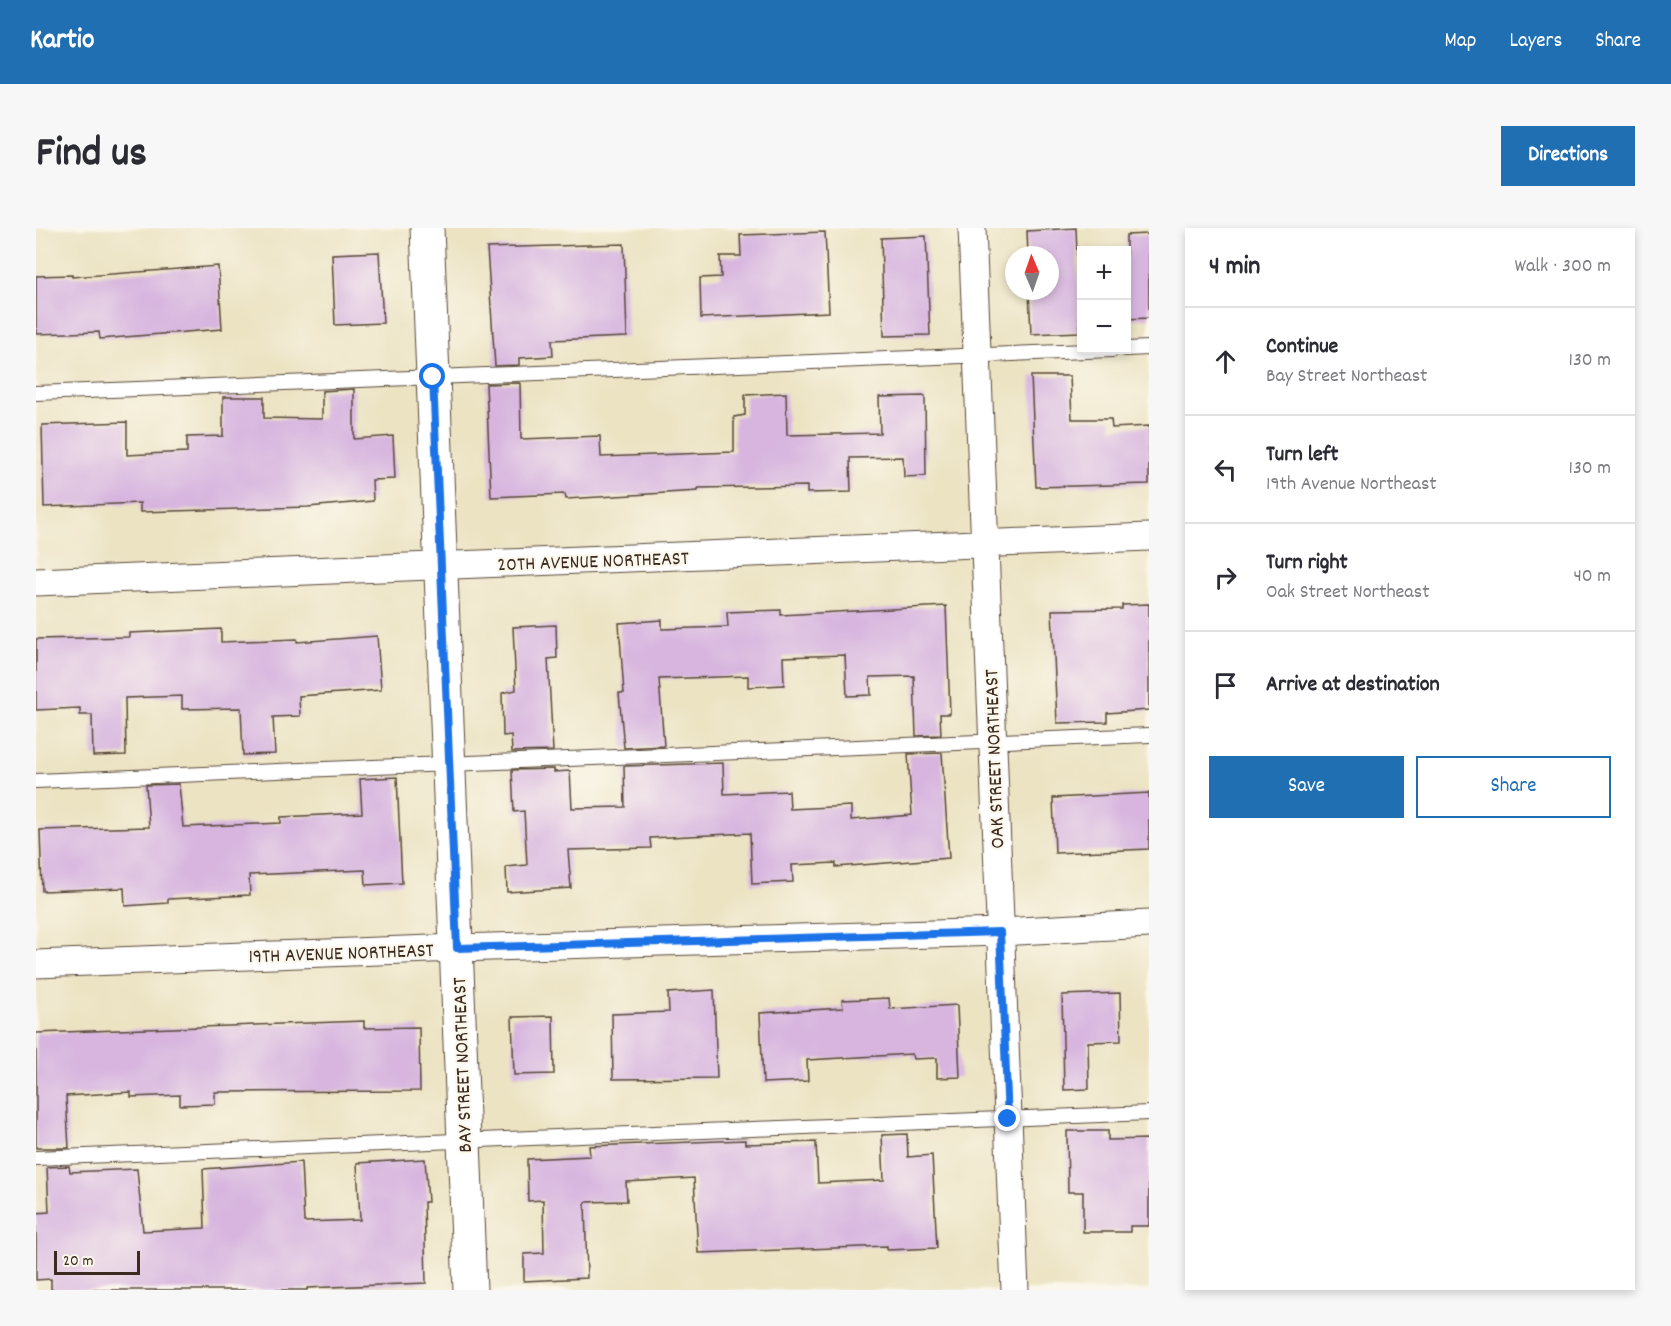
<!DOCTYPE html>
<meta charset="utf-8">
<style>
body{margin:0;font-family:Dekko,sans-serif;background:#f7f7f7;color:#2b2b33}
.controls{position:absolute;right:18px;top:18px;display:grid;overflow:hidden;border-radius:0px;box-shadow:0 3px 9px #0003}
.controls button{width:54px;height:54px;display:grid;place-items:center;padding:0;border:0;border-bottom:2px solid #e1e1e2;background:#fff;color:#2b2b33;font:30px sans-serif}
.compass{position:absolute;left:969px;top:18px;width:54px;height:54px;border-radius:50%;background:#fff;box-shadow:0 3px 9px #0003;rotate:358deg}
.scale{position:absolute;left:18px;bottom:15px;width:86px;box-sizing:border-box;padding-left:6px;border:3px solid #3b2a1e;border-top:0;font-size:16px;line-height:21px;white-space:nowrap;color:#3b2a1e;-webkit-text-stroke:4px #fbf7ec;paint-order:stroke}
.stop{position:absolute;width:18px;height:18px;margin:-14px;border:4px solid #1a73e8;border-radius:50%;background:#fff}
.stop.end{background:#1a73e8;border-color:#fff;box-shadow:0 2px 6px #0008}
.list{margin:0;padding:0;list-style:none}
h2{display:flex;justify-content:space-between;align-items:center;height:78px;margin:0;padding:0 24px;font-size:26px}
h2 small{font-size:20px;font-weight:400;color:#7c7c81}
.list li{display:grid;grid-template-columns:39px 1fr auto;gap:18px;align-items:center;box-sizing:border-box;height:108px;padding:0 24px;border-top:2px solid #e1e1e2}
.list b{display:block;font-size:22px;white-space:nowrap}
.list p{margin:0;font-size:20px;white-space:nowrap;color:#7c7c81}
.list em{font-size:20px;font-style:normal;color:#7c7c81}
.actions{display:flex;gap:12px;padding:18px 24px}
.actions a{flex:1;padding:14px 0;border:2px solid #1f6fb2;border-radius:0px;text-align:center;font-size:21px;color:#1f6fb2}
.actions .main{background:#1f6fb2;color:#fff}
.icon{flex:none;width:33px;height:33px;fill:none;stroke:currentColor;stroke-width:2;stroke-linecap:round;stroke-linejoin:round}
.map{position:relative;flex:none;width:1113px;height:1062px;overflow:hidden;border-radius:0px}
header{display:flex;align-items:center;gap:36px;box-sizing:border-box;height:84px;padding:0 30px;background:#1f6fb2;color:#fff}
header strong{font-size:28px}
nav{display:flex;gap:33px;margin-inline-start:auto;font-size:21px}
.intro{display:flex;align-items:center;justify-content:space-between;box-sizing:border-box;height:144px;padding:0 36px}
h1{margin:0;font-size:42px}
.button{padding:15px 27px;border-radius:0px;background:#1f6fb2;color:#fff;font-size:21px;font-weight:700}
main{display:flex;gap:36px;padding:0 36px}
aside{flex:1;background:#fff;border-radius:0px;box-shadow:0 3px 9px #0003}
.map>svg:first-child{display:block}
</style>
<header>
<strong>Kartio</strong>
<nav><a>Map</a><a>Layers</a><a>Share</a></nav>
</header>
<div class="intro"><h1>Find us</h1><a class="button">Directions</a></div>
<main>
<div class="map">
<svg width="1113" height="1062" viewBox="0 0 1113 1062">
<rect width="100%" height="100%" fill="#fbf7ec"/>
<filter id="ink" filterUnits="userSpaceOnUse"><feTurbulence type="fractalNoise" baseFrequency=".0167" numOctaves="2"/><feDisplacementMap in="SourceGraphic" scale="12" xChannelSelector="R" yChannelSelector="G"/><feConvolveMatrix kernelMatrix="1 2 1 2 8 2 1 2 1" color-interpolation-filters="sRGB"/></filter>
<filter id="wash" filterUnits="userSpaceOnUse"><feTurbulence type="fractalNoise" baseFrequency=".008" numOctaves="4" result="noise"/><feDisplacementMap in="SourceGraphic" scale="24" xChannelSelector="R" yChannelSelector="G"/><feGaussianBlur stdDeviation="1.35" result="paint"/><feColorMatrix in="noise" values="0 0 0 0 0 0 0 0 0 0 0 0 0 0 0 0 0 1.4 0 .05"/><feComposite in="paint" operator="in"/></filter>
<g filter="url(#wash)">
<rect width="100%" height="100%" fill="#ece3c3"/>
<g id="blocks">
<path fill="#d7b5df" d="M 1040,0 L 1044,104 L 995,106 L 993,63 L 1014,63 L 1014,27 L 992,27 L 991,3 Z
M 789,4 L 793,84 L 665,90 L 664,50 L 685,49 L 684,28 L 705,28 L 704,7 Z
M 1113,6 L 1113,90 L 1090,91 L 1090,7 Z
M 890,8 L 894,107 L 848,108 L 845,10 Z
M 588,16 L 591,109 L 516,112 L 517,128 L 483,130 L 483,137 L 459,138 L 451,20 Z
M 343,24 L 347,95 L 299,97 L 296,26 Z
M 182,38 L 186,101 L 64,111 L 63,104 L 0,106 L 0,48 L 36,47 L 36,49 Z
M 995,148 L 1034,148 L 1036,191 L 1075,191 L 1076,200 L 1113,198 L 1113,256 L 1000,259 Z
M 484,155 L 485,211 L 564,208 L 565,229 L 698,224 L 698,189 L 709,187 L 709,167 L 750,165 L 751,207 L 844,205 L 843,169 L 889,168 L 890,248 L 868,249 L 867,229 L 814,230 L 815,264 L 771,265 L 771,258 L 662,260 L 662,263 L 530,271 L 529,266 L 455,269 L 450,156 Z
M 318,161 L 318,211 L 357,208 L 359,251 L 336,252 L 337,273 L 272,279 L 104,284 L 104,275 L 8,279 L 6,197 L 91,194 L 91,227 L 151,224 L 151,209 L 187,208 L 187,169 L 228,169 L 228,190 L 286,191 L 286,163 Z
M 1113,376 L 1113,482 L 1071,485 L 1071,494 L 1021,495 L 1016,382 L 1086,381 L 1086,377 Z
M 910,378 L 914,486 L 904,486 L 905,507 L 880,508 L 878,448 L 834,449 L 835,467 L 811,468 L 809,427 L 747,429 L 748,457 L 712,459 L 712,448 L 623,451 L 628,518 L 588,520 L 583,465 L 588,465 L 583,395 L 626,392 L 626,401 L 692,399 L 691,384 L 745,382 L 745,387 Z
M 520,397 L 521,430 L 512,431 L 517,523 L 476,524 L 475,507 L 467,508 L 466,465 L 480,462 L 477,399 Z
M 185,401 L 185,414 L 261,411 L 261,414 L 341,408 L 345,462 L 263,468 L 264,488 L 237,489 L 239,526 L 207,527 L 205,480 L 146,481 L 146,468 L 89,470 L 90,527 L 57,528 L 56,487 L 44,487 L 44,480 L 0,482 L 0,411 L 93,409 L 93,405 Z
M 906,525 L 913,630 L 800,639 L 800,635 L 756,637 L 757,654 L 716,656 L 714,605 L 614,610 L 615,620 L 532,622 L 535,660 L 471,664 L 470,639 L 491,637 L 488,583 L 478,584 L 476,542 L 518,541 L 518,544 L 534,543 L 536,580 L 589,579 L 588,538 L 687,535 L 688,566 L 753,563 L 754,581 L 815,578 L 815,592 L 876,587 L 872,526 Z
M 361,549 L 366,655 L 330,657 L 329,642 L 213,647 L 214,667 L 132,671 L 132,675 L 89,678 L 88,660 L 6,663 L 4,602 L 113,599 L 110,557 L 143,556 L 147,599 L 245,595 L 245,589 L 326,585 L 324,551 Z
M 1113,565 L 1113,621 L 1019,625 L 1017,570 Z
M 678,762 L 681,850 L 577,851 L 576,786 L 633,784 L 632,765 Z
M 1084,765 L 1085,813 L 1052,814 L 1053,861 L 1028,862 L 1026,767 Z
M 853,770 L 854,781 L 921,777 L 924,849 L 901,850 L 901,830 L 877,831 L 876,826 L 771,832 L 772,853 L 727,855 L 724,785 L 807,780 L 806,772 Z
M 517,788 L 518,846 L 478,847 L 476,789 Z
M 328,793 L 328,800 L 383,799 L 384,863 L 179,864 L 179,876 L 144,877 L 144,867 L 95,869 L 95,864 L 30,868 L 33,920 L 0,920 L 0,805 Z
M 1031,903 L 1072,903 L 1072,912 L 1113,911 L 1113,998 L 1094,998 L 1094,1004 L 1047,1004 L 1047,964 L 1032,964 Z
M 871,906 L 872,929 L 896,927 L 901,1020 L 851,1022 L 851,1018 L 662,1025 L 658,950 L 590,954 L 591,973 L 549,974 L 551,1050 L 488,1053 L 488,1026 L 508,1025 L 507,972 L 492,973 L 491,931 L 554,928 L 553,918 L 709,912 L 709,916 L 780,914 L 782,955 L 848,952 L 846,907 Z
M 389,931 L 392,974 L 388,974 L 390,1055 L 271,1060 L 271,1062 L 15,1062 L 15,1051 L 0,1052 L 0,985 L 13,984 L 11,939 L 33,938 L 34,944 L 101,941 L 107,1003 L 169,1000 L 167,941 L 265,934 L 268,994 L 324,992 L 321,935 Z"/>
</g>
</g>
<g filter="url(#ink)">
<use href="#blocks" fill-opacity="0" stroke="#564637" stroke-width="1.5"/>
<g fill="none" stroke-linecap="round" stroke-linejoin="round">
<defs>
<path id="service" d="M 1090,121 L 1113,120
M 0,165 L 1076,122
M 0,553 L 1113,507
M 0,930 L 1113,885"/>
<path id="minor" d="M 936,0 L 979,1062
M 0,354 L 1113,309
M 0,736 L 421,720 L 965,704 L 1113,696"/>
<path id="tertiary" d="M 391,0 L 434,1062"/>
</defs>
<use href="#service" stroke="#564637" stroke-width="16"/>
<use href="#minor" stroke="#564637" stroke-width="29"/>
<use href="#tertiary" stroke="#564637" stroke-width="35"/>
<use href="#service" stroke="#fff" stroke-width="14"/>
<use href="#minor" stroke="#fff" stroke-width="27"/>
<use href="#tertiary" stroke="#fff" stroke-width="33"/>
</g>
</g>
<g fill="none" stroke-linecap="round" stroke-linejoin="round" filter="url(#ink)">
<path stroke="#1a73e8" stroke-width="8" d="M 397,149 L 421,720 L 964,704 L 972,891"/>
</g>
<g text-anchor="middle" stroke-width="4.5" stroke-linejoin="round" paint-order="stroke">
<g font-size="20" fill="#3b2a1e" stroke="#fbf7ec">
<text transform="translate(557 332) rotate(-2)" y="7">20TH AVENUE NORTHEAST</text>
<text transform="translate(957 531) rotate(-92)" y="7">OAK STREET NORTHEAST</text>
<text transform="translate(305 724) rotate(-2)" y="7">19TH AVENUE NORTHEAST</text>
<text transform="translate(425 837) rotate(-92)" y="7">BAY STREET NORTHEAST</text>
</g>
</g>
</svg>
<div class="controls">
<button>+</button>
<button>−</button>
</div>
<svg class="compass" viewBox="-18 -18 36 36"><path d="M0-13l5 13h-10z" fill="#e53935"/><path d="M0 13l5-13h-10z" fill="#7c7c81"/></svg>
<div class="scale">20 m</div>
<div class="stop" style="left:397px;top:149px"></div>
<div class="stop end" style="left:972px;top:891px"></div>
</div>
<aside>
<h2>4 min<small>Walk · 300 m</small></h2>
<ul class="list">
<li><svg class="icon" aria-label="ahead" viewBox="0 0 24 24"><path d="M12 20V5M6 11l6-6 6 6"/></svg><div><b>Continue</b><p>Bay Street Northeast</p></div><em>130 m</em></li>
<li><svg class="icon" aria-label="left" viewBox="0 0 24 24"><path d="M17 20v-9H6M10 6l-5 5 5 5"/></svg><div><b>Turn left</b><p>19th Avenue Northeast</p></div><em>130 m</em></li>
<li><svg class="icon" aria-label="right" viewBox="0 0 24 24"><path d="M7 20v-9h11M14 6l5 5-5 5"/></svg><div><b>Turn right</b><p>Oak Street Northeast</p></div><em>40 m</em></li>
<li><svg class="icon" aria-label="arrive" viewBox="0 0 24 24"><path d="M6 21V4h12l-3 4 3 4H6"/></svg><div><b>Arrive at destination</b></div></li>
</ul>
<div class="actions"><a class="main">Save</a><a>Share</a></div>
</aside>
</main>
